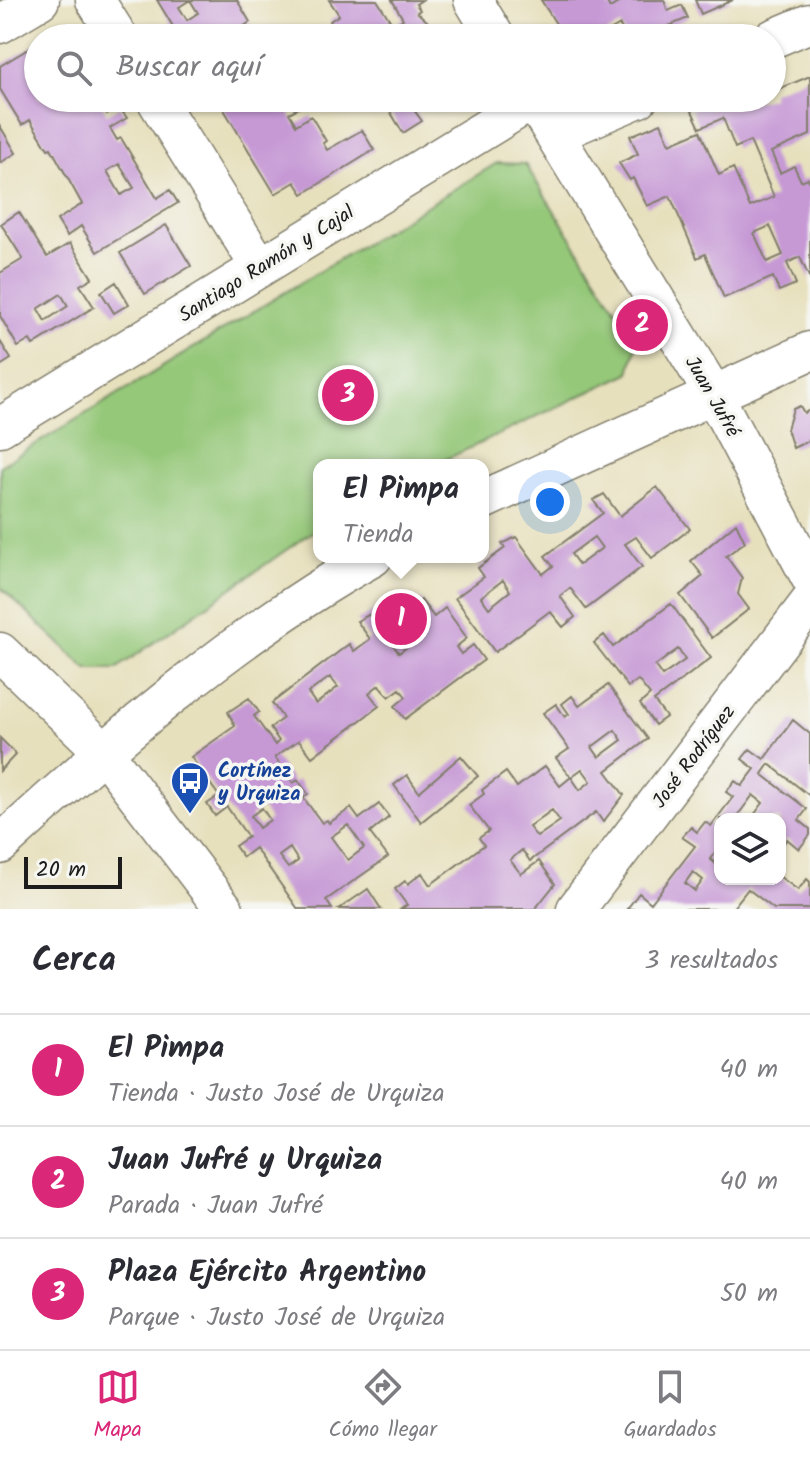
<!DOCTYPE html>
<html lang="es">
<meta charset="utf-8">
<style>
body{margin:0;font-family:Kalam,sans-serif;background:#f2f2f3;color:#2b2b33}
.controls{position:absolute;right:24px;bottom:24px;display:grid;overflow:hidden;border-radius:16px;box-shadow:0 2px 6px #0004}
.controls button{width:72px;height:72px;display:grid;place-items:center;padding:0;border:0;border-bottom:2px solid #e1e1e2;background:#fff;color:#2b2b33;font:40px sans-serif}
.scale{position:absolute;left:24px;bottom:20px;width:98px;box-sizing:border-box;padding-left:8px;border:4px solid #1c1c1c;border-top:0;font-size:22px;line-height:28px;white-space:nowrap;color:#1c1c1c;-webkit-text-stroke:6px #f6f6f2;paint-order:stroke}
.you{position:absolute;left:550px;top:502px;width:28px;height:28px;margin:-20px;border:6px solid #fff;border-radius:50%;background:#1a73e8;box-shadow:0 0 0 12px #1a73e833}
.badge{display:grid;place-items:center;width:52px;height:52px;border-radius:50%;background:#db2777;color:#fff;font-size:26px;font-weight:700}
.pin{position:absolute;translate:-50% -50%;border:4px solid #fff;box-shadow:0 2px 8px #0006}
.popup{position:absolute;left:313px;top:459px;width:176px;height:104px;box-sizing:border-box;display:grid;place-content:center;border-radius:16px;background:#fff;filter:drop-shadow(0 2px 6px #0005);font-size:26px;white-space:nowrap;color:#7c7c81}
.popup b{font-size:30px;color:#2b2b33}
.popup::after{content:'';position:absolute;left:50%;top:100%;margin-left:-16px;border:16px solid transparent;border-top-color:#fff}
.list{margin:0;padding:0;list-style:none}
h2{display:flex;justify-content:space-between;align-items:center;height:104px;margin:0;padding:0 32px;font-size:34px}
h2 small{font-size:26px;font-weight:400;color:#7c7c81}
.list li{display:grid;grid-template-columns:52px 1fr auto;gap:24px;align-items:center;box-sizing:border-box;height:112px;padding:0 32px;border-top:2px solid #e1e1e2}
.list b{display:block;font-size:30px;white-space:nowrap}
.list p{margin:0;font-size:26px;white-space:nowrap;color:#7c7c81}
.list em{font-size:26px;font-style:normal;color:#7c7c81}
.icon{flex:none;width:44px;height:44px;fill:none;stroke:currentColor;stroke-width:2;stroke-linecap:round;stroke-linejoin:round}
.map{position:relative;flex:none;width:810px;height:909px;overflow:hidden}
.search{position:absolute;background:#fff;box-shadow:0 2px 6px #0004;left:24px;right:24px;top:24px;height:88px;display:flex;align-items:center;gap:20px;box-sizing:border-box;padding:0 28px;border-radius:44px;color:#7c7c81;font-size:30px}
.sheet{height:440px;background:#fff}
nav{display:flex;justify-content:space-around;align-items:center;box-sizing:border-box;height:112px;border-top:2px solid #e1e1e2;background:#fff;font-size:22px;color:#7c7c81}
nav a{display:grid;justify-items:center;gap:4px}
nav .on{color:#db2777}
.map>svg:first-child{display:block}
</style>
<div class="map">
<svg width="810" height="909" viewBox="0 0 810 909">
<rect width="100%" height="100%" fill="#f6f6f2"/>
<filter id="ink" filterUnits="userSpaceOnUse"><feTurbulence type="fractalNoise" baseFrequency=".0125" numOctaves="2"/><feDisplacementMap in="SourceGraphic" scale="16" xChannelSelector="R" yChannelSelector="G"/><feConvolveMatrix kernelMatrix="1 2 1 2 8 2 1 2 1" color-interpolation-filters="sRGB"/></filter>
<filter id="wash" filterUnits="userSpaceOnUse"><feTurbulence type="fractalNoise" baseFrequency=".006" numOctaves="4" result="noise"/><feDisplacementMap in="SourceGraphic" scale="32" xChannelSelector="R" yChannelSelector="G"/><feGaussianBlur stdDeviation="1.8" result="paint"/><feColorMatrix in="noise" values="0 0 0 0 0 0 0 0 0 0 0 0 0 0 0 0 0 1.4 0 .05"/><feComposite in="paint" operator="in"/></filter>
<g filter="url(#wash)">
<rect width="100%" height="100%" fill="#e7e0bd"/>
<path fill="#95c879" stroke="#58724a" stroke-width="2" d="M 497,163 L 525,164 L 637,343 L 629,373 L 434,465 L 319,465 L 319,527 L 116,669 L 87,669 L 0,587 L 0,466 Z"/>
<g id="blocks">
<path fill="#c699d5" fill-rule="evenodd" d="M 157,0 L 190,0 L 179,7 L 187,20 L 198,13 L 190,0 L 237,0 L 250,22 L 243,27 L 250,38 L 180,38 Z
M 329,0 L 377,0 L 393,25 L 403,19 L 392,0 L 422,0 L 416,4 L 420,10 L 417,12 L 428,22 L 424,24 L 433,38 L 353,38 L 346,27 L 338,33 L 330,21 L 339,15 Z
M 541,0 L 606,0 L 610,8 L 623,0 L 664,0 L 668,11 L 682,5 L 688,18 L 657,31 L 660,38 L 626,38 L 620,25 L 598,38 L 565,38 Z
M 695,0 L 733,0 L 701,14 Z
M 38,43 L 38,98 L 97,98 L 107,114 L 119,107 L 127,118 L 110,128 L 117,140 L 121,138 L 157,198 L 170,190 L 178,203 L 97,252 L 81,226 L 67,236 L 57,220 L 82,204 L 51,148 L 48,149 L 30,120 L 22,125 L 0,89 L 0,66 ZM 119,164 L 134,188 L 121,195 L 107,171 Z
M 810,76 L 810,135 L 771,152 L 780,173 L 794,166 L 801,181 L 808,178 L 810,183 L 810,279 L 800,257 L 787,263 L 796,284 L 779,291 L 773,277 L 724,298 L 705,254 L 697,258 L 670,196 L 647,206 L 633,178 L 630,180 L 619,163 L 638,154 L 630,136 L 661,123 L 670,144 L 700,131 L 719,175 L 733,168 L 750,207 L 774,197 L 750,141 L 735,148 L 723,118 L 700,128 L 691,109 L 718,98 L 747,98 L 748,103 L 772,98 L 772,92 ZM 770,226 L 783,255 L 767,262 L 754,233 Z
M 217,98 L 297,98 L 302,106 L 289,113 L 296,125 L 311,116 L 326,141 L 323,143 L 327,150 L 362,130 L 374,150 L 303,194 L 295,182 L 275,194 Z
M 399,98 L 434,98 L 414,110 L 422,121 L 403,133 L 387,106 Z
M 0,126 L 16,153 L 0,163 Z
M 19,212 L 47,257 L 70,243 L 92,278 L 80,285 L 94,307 L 33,345 L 30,340 L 18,347 L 0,316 L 0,273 L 23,259 L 1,224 ZM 61,294 L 68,306 L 45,321 L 38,309 Z
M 166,225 L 191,266 L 145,294 L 120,253 Z
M 116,282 L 129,304 L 114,313 L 101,292 Z
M 0,341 L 11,359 L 0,366 Z
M 800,406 L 804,413 L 810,410 L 810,440 L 793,448 L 787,429 L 793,409 Z
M 657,487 L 690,529 L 652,558 L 636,537 L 625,544 L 642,567 L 586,609 L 570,588 L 560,596 L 575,617 L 563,627 L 550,611 L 495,652 L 455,598 L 484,577 L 478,568 L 505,548 L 502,544 L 516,537 L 543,574 L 553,566 L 545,556 L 603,513 L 593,500 L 604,494 L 620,516 ZM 594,537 L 602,548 L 579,565 L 571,554 ZM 503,580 L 510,591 L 489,608 L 481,597 Z
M 736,523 L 745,542 L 726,556 L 742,578 L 738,594 L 749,609 L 712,638 L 680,595 L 703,576 L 691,561 Z
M 421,600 L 434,617 L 445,608 L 467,638 L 456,647 L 461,654 L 473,645 L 484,660 L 405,719 L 395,706 L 406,697 L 400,689 L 389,697 L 379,685 L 369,693 L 379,706 L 312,757 L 299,740 L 275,757 L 293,783 L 298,780 L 308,794 L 303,797 L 322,823 L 327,820 L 329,823 L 351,808 L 359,819 L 379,804 L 389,817 L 370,833 L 388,857 L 326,900 L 332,909 L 298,909 L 255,848 L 243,857 L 235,846 L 248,837 L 227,807 L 215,816 L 207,804 L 219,796 L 191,757 L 235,726 L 228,712 L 249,698 L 259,712 L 254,716 L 275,745 L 279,741 L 270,728 L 283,718 L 272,703 L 349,644 L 354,651 L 370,639 L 357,621 L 383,607 L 394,622 ZM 413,625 L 421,636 L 399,653 L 391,642 ZM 330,677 L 338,687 L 316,704 L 308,693 ZM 262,808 L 270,820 L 259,828 L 251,816 ZM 348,825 L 364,848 L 348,860 L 331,837 ZM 290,848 L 298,861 L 288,868 L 279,856 Z
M 671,604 L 711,658 L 654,701 L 666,717 L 655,725 L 640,704 L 650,695 L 638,680 L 628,687 L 594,643 L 604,635 L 613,647 ZM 678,649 L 685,660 L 662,676 L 655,666 Z
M 608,685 L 648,739 L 606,771 L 624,795 L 603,822 L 596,812 L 530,861 L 522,850 L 510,860 L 521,874 L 539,861 L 555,884 L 535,909 L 401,909 L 407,905 L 395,889 L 405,881 L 408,884 L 422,873 L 430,885 L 484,845 L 479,838 L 489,831 L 469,805 L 484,794 L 482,790 L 506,772 L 517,787 L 545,766 L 560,786 L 571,777 L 580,790 L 591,781 L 582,769 L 571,777 L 556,758 L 569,749 L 543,713 L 556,704 L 565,717 L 569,714 L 562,704 L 572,696 L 579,706 ZM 615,730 L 622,740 L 599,757 L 592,747 ZM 552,810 L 560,821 L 537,837 L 529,827 Z
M 793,720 L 810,734 L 810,796 L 769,764 L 762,774 L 807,809 L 799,820 L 810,829 L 810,835 L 799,849 L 787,839 L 780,848 L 780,819 L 751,819 L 763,803 L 753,795 L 735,819 L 720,819 L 720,846 L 710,859 L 715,863 L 720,857 L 720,879 L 780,877 L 798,890 L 807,879 L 810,882 L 810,909 L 774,909 L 748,889 L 732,909 L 627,909 L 639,893 L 651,903 L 695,846 L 682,837 L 691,827 L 697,832 L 705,822 L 711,826 L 733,797 L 726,792 L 735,781 L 742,786 L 755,769 L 742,759 L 750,749 L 764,759 ZM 693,872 L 703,880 L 695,891 L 685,883 Z
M 0,738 L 16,754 L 0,771 Z
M 461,756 L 478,776 L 421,822 L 394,785 L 407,775 L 419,792 Z
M 368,889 L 381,909 L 339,909 L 365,891 Z"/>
</g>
</g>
<g filter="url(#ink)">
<use href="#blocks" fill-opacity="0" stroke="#827e6c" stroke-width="2"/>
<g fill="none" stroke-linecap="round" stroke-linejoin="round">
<defs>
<path id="street" d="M 95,0 L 119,38
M 473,0 L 496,38
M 0,24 L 40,0
M 772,39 L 810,23
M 155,98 L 260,267
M 532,98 L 714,395 L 810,577
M 555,134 L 639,98
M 0,427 L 533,100
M 483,500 L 810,351
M 0,652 L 103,751 L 224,909
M 0,845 C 117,738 234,635 373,557
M 576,909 L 810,602"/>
</defs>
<use href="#street" stroke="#827e6c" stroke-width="41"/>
<use href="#street" stroke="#fff" stroke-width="38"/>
</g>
</g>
<defs>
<symbol id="bus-pin" viewBox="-11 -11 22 30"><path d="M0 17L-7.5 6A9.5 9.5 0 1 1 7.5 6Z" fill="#1a4fb4" stroke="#f6f6f2"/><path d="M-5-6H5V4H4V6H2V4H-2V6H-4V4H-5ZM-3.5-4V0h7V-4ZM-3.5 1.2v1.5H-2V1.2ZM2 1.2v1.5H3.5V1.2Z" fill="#fff"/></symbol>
</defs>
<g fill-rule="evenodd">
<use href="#bus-pin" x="168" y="759" width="44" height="60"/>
</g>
<g text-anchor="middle" stroke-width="7" stroke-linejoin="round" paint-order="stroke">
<g font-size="20" fill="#1c1c1c" stroke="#f6f6f2">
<text transform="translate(266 263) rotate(-32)" y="7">Santiago Ramón y Cajal</text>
<text transform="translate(713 396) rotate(60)" y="7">Juan Jufré</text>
<text transform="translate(693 756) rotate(-53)" y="7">José Rodríguez</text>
</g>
<g font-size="20" font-weight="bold" fill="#164399" stroke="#f6f6f2" text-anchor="start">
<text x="218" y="777">Cortínez<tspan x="218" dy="23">y Urquiza</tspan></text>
</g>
</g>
</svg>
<div class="controls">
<button><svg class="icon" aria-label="layers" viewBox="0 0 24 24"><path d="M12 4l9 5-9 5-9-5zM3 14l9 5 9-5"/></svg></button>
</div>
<div class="scale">20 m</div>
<div class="you"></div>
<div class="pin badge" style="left:401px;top:619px">1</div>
<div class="popup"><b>El Pimpa</b>Tienda</div>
<div class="pin badge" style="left:642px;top:325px">2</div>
<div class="pin badge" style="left:348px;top:395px">3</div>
<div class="search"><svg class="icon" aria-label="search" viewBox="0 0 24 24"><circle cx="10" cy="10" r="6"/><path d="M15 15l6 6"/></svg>Buscar aquí</div>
</div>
<section class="sheet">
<h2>Cerca<small>3 resultados</small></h2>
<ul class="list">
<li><span class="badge">1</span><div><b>El Pimpa</b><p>Tienda · Justo José de Urquiza</p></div><em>40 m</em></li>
<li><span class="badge">2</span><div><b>Juan Jufré y Urquiza</b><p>Parada · Juan Jufré</p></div><em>40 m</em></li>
<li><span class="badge">3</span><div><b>Plaza Ejército Argentino</b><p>Parque · Justo José de Urquiza</p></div><em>50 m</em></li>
</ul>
</section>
<nav>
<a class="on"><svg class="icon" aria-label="map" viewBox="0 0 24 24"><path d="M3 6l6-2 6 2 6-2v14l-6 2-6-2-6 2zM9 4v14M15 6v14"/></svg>Mapa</a>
<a><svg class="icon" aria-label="directions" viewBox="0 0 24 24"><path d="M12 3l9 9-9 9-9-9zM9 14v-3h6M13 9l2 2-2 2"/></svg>Cómo llegar</a>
<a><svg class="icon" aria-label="saved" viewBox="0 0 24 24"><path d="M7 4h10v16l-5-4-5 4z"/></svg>Guardados</a>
</nav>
